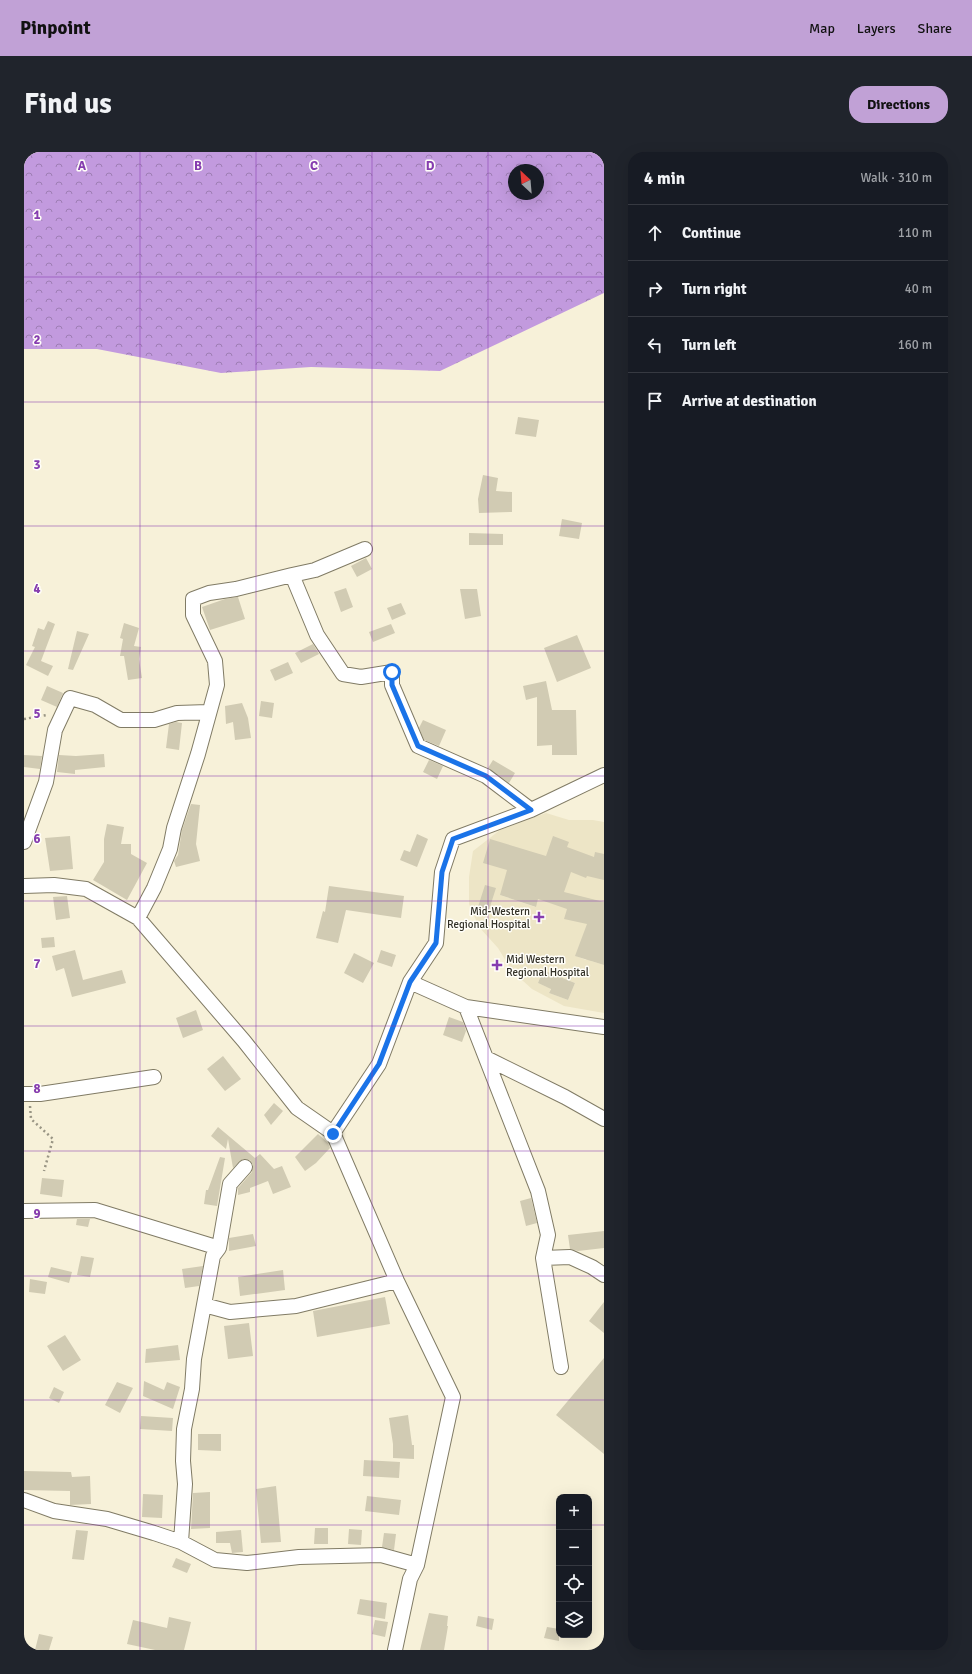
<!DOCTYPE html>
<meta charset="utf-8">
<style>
body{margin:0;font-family:Signika,sans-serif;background:#20242c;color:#f1f3f6}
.controls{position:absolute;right:12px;bottom:12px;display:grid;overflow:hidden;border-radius:8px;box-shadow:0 4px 16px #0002}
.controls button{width:36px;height:36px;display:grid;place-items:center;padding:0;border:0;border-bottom:1px solid #363941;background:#171b24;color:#f1f3f6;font:20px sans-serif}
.compass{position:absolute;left:484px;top:12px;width:36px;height:36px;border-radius:50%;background:#171b24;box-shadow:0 4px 16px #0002;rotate:334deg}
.stop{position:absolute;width:12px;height:12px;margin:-9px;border:3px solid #1a73e8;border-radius:50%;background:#fff}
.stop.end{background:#1a73e8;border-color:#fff;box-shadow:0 1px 4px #0008}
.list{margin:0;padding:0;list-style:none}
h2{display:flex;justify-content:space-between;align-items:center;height:52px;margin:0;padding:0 16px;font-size:17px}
h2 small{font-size:13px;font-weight:400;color:#9ea1a6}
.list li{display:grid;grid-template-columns:26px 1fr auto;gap:12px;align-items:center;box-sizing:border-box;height:56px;padding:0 16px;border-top:1px solid #363941}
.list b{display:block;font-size:15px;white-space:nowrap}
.list em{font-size:13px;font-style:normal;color:#9ea1a6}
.icon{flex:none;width:22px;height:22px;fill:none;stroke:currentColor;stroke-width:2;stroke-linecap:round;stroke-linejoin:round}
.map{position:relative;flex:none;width:580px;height:1498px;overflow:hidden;border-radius:16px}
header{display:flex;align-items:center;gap:24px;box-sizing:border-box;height:56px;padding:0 20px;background:#c1a1d6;color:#111}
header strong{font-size:19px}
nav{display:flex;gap:22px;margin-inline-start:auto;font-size:14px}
.intro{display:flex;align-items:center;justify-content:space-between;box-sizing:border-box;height:96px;padding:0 24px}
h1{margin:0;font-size:28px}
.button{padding:10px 18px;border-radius:16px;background:#c1a1d6;color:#111;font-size:14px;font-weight:700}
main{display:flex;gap:24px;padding:0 24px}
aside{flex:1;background:#171b24;border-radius:16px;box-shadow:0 4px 16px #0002}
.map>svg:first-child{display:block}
</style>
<header>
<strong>Pinpoint</strong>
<nav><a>Map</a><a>Layers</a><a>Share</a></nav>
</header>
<div class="intro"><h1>Find us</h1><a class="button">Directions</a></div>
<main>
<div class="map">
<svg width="580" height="1498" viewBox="0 0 580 1498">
<defs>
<pattern id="forest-crowns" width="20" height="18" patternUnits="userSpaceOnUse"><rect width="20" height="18" fill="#c29ade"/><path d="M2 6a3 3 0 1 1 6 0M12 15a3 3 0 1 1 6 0" fill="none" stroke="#9e7eb4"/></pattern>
</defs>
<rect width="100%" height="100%" fill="#f7f1d9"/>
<path fill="#ede5c6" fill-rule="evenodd" d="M 522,661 L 545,668 L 569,668 L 580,670 L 580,777 L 567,809 L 580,813 L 580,861 L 540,854 L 508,837 L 488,819 L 474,796 L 455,775 L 445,752 L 445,725 L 449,699 L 476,678 ZM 523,724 L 511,755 L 476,743 ZM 568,790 L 562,808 L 552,804 ZM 519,818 L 529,822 L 523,835 L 514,831 ZM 532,823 L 551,831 L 544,848 L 525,841 Z"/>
<path fill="url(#forest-crowns)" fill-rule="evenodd" d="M 0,0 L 580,0 L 580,141 L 416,219 L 287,215 L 197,221 L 73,197 L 0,197 ZM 490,18 L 514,18 L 514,42 L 490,42 Z"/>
<path fill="#d1cbb3" d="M 494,265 L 515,268 L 512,285 L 491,282 Z
M 459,323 L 474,326 L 472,339 L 488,340 L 488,360 L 455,361 L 454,347 Z
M 538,367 L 558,371 L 555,387 L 535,384 Z
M 445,381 L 479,382 L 479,393 L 445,393 Z
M 342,406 L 348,417 L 333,425 L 327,414 Z
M 322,436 L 329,455 L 317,460 L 310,440 Z
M 436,437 L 453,437 L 457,464 L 441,467 Z
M 214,445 L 221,467 L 186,478 L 178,455 L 201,447 Z
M 377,451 L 382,462 L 368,468 L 363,456 Z
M 24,469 L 31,472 L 17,509 L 29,514 L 24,524 L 2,513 L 11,495 L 8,494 L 14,476 L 20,478 Z
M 100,471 L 115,476 L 110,494 L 117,495 L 115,507 L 118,526 L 104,528 L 100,504 L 96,504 L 99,487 L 96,486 Z
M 367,472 L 371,481 L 349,490 L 345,480 Z
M 53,479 L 65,482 L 49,518 L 44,517 Z
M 553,483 L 567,516 L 533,530 L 520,496 Z
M 289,492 L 295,502 L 277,511 L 271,501 Z
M 264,510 L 269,521 L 251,529 L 246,518 Z
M 522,529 L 528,558 L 552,558 L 553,603 L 528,603 L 528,593 L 513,594 L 513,545 L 502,548 L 499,534 Z
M 23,534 L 39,541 L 33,555 L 17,548 Z
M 237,549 L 250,551 L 248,566 L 235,564 Z
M 218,551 L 224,566 L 227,586 L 211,588 L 209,570 L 202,572 L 201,554 Z
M 399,568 L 422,578 L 415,594 L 400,588 L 395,576 Z
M 152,570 L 158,571 L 155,598 L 142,596 L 145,572 Z
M 80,602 L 81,615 L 51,618 L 51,622 L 33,620 L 35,603 L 52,604 Z
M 0,603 L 18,604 L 16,617 L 0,615 Z
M 405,608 L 419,614 L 413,627 L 399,620 Z
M 469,608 L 491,621 L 485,631 L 464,616 Z
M 167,652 L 176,653 L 172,692 L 176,709 L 152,715 L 150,709 L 154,703 L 158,678 Z
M 83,672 L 100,675 L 97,692 L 107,692 L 107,702 L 123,711 L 103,748 L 69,728 L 80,710 L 80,687 Z
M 393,682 L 404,687 L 393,715 L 376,708 L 380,698 L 386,700 Z
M 46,684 L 49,717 L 26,719 L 21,686 Z
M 529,684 L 545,690 L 543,695 L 570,705 L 571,700 L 580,702 L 580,728 L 563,724 L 562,726 L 547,720 L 540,740 L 580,750 L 580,813 L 551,804 L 563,772 L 540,767 L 543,757 L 514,747 L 512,755 L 476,743 L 483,718 L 459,711 L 466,687 L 522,704 Z
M 461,733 L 472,736 L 464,761 L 453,758 Z
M 305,734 L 380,744 L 377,766 L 322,758 L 314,791 L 292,786 L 299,759 L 301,760 Z
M 43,744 L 46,766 L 32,768 L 29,745 Z
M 30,785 L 31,795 L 18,796 L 17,786 Z
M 51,798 L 59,828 L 98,818 L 102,831 L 48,845 L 40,816 L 32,819 L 28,804 Z
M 357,798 L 372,803 L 368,815 L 353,810 Z
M 330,801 L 350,811 L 339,831 L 320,821 Z
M 519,818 L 551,831 L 544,848 L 525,841 L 527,837 L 514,831 Z
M 172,858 L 179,878 L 159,886 L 152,866 Z
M 425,865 L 439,870 L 442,879 L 438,890 L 419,883 Z
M 199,904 L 217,927 L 201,939 L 183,917 Z
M 250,951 L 259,959 L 247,973 L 240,963 Z
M 194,975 L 231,1006 L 236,1002 L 250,1017 L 258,1014 L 267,1035 L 249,1042 L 244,1029 L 226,1036 L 226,1040 L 214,1043 L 214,1036 L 228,1020 L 229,1013 L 226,1008 L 219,1007 L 209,1016 L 204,987 L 202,997 L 187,984 Z
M 294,982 L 304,991 L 306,996 L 292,1011 L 281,1019 L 271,1005 Z
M 196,1005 L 201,1006 L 193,1054 L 180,1052 L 182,1038 L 184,1038 Z
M 18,1026 L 40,1028 L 38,1045 L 16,1042 Z
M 507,1046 L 513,1071 L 502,1074 L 496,1049 Z
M 53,1067 L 66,1067 L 64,1075 L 52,1073 Z
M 580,1079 L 580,1096 L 554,1099 L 546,1097 L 544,1083 Z
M 229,1082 L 232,1094 L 205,1099 L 205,1086 Z
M 57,1104 L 70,1106 L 66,1125 L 53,1123 Z
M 179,1114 L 175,1134 L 161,1136 L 158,1117 Z
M 27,1115 L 48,1120 L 45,1131 L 24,1125 Z
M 259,1118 L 261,1138 L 216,1144 L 214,1125 Z
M 6,1127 L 23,1130 L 21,1142 L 5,1140 Z
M 361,1145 L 366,1172 L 293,1185 L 289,1159 Z
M 580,1150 L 580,1181 L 565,1169 Z
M 225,1171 L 229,1204 L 204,1207 L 200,1174 Z
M 41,1183 L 57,1208 L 39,1219 L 23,1194 Z
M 154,1193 L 156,1208 L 121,1211 L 122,1197 Z
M 580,1206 L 580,1302 L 532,1263 Z
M 120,1229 L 140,1238 L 143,1230 L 156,1235 L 149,1257 L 119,1244 Z
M 93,1230 L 109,1236 L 96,1261 L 81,1253 Z
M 30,1235 L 40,1240 L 35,1251 L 25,1246 Z
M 384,1263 L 388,1293 L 390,1293 L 390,1307 L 369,1306 L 369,1292 L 365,1266 Z
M 117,1264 L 149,1266 L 148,1279 L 116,1277 Z
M 174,1282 L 197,1282 L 197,1299 L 174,1298 Z
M 340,1308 L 376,1310 L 375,1326 L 339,1324 Z
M 0,1319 L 47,1320 L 48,1325 L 66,1324 L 67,1352 L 46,1353 L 46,1339 L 0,1338 Z
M 252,1334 L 257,1390 L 237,1391 L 232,1337 Z
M 186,1340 L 186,1376 L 167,1377 L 169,1341 Z
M 119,1342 L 139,1343 L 138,1366 L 118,1365 Z
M 343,1344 L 377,1348 L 375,1363 L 341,1359 Z
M 291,1376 L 304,1376 L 304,1392 L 290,1392 Z
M 325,1377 L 338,1378 L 337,1393 L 324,1392 Z
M 52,1378 L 64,1379 L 60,1408 L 48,1407 Z
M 217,1378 L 219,1400 L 208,1401 L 206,1391 L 192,1391 L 192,1380 Z
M 360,1381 L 372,1382 L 370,1398 L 358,1395 Z
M 152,1406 L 167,1412 L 163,1421 L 148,1415 Z
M 336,1447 L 363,1451 L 361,1467 L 333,1462 Z
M 405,1461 L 424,1464 L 423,1474 L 424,1474 L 420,1498 L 396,1498 Z
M 454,1464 L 470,1467 L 468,1478 L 452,1474 Z
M 145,1465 L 167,1470 L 160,1498 L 131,1498 L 103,1492 L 109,1468 L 143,1476 Z
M 351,1468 L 364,1470 L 361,1485 L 348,1482 Z
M 523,1475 L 535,1477 L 535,1489 L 520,1486 Z
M 15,1482 L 29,1485 L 25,1498 L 11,1498 Z"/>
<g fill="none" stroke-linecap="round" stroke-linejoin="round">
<defs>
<path id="minor" d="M 341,397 L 291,418 L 268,423 L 293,483 L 319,522 L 337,525 L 368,520 L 368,533 L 394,594 L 462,624 L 507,658
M 0,690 L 22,630 L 31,578 L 46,546 L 71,553 L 97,568 L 130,568 L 153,561 L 184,560
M 0,734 L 30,733 L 62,737 L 114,766 L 220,889 L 273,956 L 309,981
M 114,766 L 130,736 L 146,697 L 150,676 L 174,602 L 193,533 L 191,509 L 169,463 L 169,447 L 185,441 L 212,437 L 268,423
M 386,830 L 442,855 L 580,875
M 442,855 L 514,1039 L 524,1083 L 519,1106 L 537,1215
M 462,906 L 541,945 L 580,967
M 0,942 L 16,942 L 130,925
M 0,1059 L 71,1058 L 195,1096 L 206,1032 L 221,1015
M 519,1106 L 546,1105 L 568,1115 L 580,1123
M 180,1153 L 206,1160 L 272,1154 L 373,1129
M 0,1348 L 30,1359 L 83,1367 L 130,1381 L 157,1390 L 191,1408 L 223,1411 L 275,1405 L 357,1403 L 393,1413
M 157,1390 L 161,1332 L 159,1309 L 160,1277 L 168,1237 L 170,1207 L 189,1104 L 195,1096
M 371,1498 L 386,1427 L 393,1413 L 429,1245 L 373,1129 L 309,981 L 355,912 L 386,830 L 412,791 L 418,720 L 429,687 L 507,658 L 580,623"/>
</defs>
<use href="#minor" stroke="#807b65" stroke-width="16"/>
<path stroke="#999584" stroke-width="2.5" stroke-dasharray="2 3" stroke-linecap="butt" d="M 0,567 L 23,563
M 6,954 L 7,967 L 29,987 L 20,1019"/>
<use href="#minor" stroke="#fff" stroke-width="14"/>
</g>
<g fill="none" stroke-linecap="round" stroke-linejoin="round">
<path stroke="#1a73e8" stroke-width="5" d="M 309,982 L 355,912 L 386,830 L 412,791 L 418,720 L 429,687 L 507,658 L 462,624 L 394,594 L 368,533 L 368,520"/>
</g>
<path fill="none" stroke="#863daf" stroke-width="1" stroke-opacity="0.55" d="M 116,0 L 116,1498M 232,0 L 232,1498M 348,0 L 348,1498M 464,0 L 464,1498M 0,125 L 580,125M 0,250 L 580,250M 0,374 L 580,374M 0,499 L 580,499M 0,624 L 580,624M 0,749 L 580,749M 0,874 L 580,874M 0,999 L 580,999M 0,1124 L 580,1124M 0,1248 L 580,1248M 0,1373 L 535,1373M 565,1373 L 580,1373"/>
<g fill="#863daf" stroke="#fffef9" stroke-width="1.5">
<path d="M513 759h4v4h4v4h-4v4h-4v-4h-4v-4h4z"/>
<path d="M471 807h4v4h4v4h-4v4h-4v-4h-4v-4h4z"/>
</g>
<g text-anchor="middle" stroke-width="3" stroke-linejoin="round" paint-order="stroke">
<g font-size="11" fill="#323027" stroke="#fffef9" text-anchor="end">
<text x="506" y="763">Mid-Western<tspan x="506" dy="13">Regional Hospital</tspan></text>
<text x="482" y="811" text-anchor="start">Mid Western<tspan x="482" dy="13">Regional Hospital</tspan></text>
</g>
</g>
<g font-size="13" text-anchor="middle" font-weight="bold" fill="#863daf" stroke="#fffef9" stroke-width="3" stroke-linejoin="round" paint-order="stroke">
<text x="58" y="18">A</text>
<text x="174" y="18">B</text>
<text x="290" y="18">C</text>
<text x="406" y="18">D</text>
<text x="13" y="67">1</text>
<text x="13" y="192">2</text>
<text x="13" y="317">3</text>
<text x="13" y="441">4</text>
<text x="13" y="566">5</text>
<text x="13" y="691">6</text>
<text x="13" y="816">7</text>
<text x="13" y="941">8</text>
<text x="13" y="1066">9</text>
</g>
</svg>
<div class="controls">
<button>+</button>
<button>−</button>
<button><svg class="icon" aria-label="locate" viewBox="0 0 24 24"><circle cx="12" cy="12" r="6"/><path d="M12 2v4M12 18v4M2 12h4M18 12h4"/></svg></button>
<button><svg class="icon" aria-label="layers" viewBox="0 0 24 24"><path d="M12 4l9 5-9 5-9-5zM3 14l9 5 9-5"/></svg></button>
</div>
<svg class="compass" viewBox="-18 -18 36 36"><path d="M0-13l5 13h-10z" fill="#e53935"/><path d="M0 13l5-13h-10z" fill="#9ea1a6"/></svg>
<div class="stop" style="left:368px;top:520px"></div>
<div class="stop end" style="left:309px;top:982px"></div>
</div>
<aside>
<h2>4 min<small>Walk · 310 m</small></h2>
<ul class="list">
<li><svg class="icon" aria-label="ahead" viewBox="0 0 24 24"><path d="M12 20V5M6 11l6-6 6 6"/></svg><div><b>Continue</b></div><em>110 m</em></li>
<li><svg class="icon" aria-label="right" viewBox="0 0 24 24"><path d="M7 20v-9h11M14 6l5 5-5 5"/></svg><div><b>Turn right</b></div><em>40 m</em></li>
<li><svg class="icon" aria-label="left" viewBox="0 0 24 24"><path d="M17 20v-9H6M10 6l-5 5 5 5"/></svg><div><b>Turn left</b></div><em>160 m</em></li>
<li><svg class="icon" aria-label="arrive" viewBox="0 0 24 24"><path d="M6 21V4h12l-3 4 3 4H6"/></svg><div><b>Arrive at destination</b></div></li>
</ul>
</aside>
</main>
